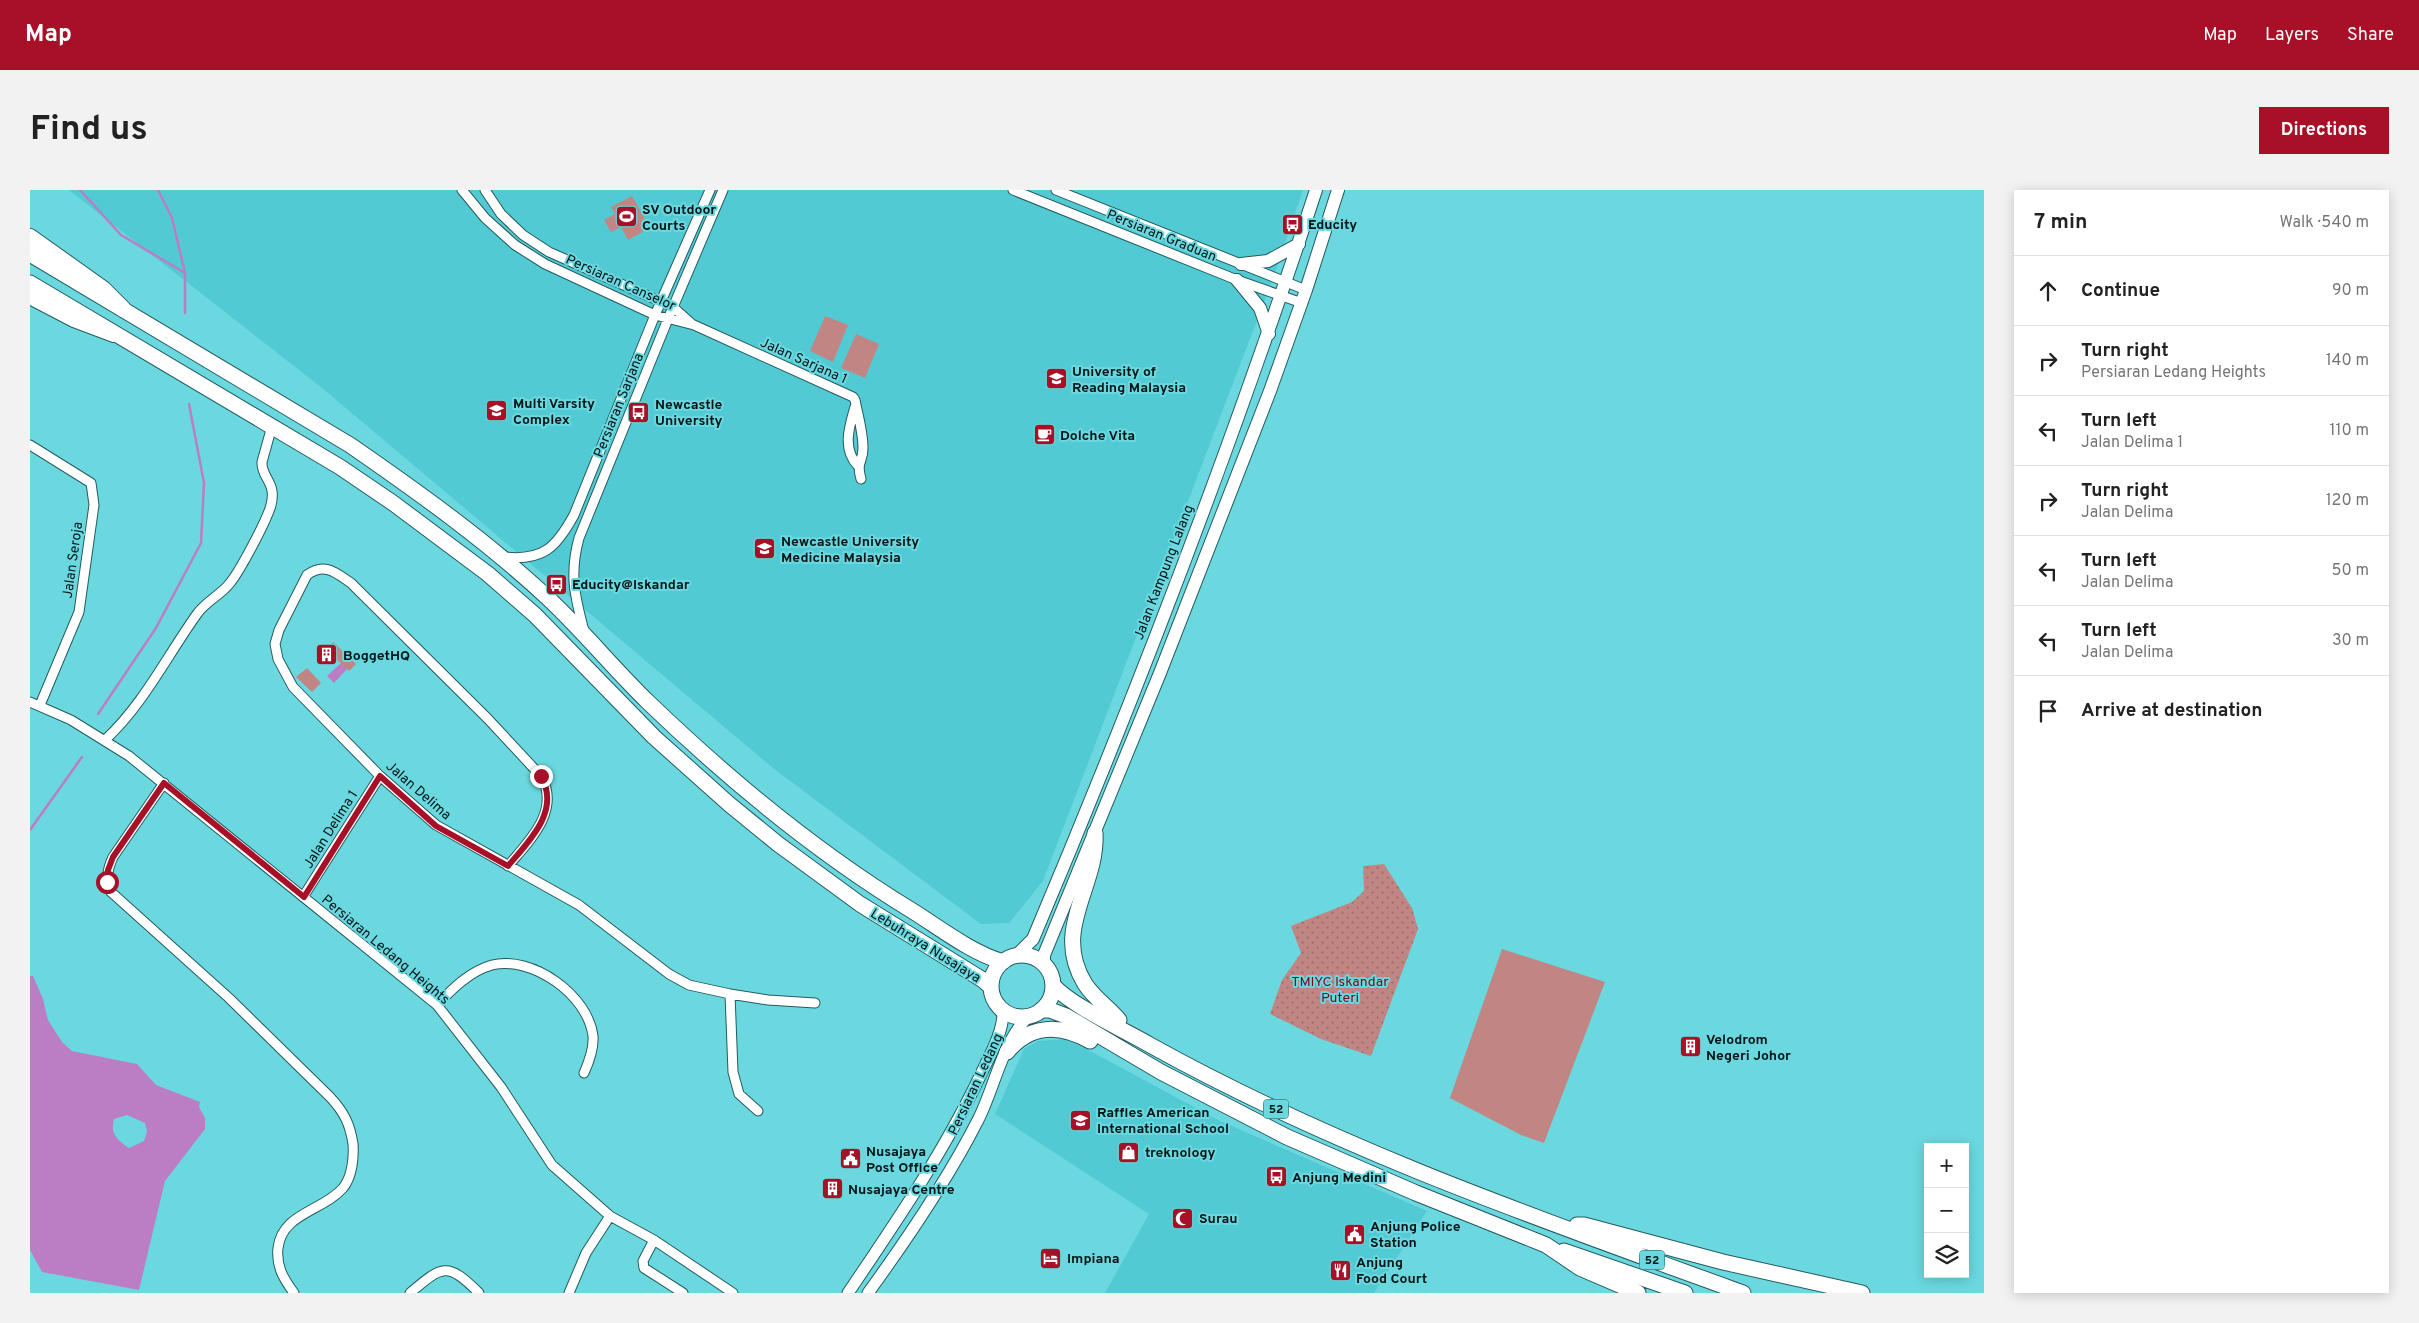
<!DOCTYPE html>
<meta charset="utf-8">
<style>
body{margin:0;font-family:Overpass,sans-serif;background:#f2f2f2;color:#222}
.controls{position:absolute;right:15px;bottom:15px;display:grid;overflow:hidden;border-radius:0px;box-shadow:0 2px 12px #0003}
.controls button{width:45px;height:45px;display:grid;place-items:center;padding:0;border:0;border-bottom:1px solid #e0e0e0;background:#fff;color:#222;font:25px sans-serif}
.stop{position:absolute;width:15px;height:15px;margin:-11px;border:4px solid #a81028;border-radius:50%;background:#fff}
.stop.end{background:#a81028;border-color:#fff;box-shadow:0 1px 5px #0008}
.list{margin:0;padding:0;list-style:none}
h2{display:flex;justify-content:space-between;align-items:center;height:65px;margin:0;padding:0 20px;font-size:21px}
h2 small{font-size:16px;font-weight:400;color:#767676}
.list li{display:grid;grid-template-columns:32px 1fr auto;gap:15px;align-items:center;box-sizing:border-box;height:70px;padding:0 20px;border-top:1px solid #e0e0e0}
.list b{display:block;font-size:19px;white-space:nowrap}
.list p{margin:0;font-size:16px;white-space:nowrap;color:#767676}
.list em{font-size:16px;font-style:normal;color:#767676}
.icon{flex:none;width:28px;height:28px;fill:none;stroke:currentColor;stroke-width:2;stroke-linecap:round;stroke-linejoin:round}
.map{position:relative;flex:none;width:1954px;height:1103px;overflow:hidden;border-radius:0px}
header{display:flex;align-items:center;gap:30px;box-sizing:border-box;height:70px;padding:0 25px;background:#a81028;color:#fff}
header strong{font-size:24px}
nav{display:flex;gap:28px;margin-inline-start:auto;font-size:18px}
.intro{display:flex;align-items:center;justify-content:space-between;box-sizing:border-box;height:120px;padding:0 30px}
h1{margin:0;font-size:35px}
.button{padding:12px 22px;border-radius:0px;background:#a81028;color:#fff;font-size:18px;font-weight:700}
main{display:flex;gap:30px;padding:0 30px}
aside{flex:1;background:#fff;border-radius:0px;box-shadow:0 2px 12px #0003}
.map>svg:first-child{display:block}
</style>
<header>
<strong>Map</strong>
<nav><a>Map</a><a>Layers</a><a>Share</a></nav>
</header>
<div class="intro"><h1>Find us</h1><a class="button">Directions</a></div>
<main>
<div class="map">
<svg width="1954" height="1103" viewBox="0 0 1954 1103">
<defs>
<pattern id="park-dots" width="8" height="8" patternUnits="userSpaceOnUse" patternTransform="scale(1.25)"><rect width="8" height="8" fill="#c18683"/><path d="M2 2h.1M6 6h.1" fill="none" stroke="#9a6c6a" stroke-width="1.8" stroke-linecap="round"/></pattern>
</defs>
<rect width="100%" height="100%" fill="#6bd8e0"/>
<path fill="#52cad3" d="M 39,0 L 1273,0 L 1244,86 L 1013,691 L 979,733 L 951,734 L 743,578 L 292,198 Z
M 1038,849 L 1188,930 L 1397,1021 L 1344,1103 L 1075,1103 L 1119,1024 L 965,924 L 994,859 L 1008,851 Z"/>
<path fill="#c18683" d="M 602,6 L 620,38 L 598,50 L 591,37 L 581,42 L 574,30 L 585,24 L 581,17 Z
M 795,126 L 818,135 L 803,172 L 780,161 Z
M 826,144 L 849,154 L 835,188 L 811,178 Z
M 303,452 L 326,474 L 319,481 L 296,459 Z
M 277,478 L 291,493 L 282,502 L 266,487 Z
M 1472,759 L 1575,792 L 1514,953 L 1491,945 L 1420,908 Z"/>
<path fill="url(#park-dots)" d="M 1354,674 L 1382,718 L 1388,739 L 1341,866 L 1291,849 L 1240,824 L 1252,790 L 1271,763 L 1261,736 L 1322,712 L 1334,701 L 1333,676 Z"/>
<path fill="#bb7ec4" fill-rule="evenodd" d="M 311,473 L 317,479 L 304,493 L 297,486 Z
M 0,786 L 3,786 L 13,809 L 18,830 L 32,852 L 42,861 L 107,874 L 126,895 L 170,912 L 169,917 L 175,928 L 175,939 L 135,991 L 109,1100 L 12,1082 L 0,1060 ZM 97,925 L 115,933 L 117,941 L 114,951 L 99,958 C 87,950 80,944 84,929 Z"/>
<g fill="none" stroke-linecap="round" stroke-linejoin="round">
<path stroke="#bb7ec4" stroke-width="2.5" d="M 50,0 L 91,45 L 155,83
M 128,0 L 142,28 L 155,83 L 155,123
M 68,524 L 126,438 L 171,353 L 174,293 L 159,214
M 0,640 L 52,567"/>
<defs>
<path id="minor" d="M 432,0 L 455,28 L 485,55 L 515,74 L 625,125 L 664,135 L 823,207 L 825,210 C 828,226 833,241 833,258 C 833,273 826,271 831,289
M 455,0 L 471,24 L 493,45 L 519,62 L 643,117 L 662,134
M 983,0 L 1207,90 L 1272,113
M 1026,0 L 1276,100
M 825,217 C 819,237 812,259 828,276
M 0,255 L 61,293 L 64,315 L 49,422 L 10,515
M 474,367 C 513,371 526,358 544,325 L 625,125 L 680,0
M 554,441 C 545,407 539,384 549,348 L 638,129 L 693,0
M 0,512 L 41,530 L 99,566 L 407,815 L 471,897 L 522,975 L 580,1026 L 624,1050 L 703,1103
M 75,550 C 113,515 137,466 167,424 C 176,411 191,405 200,393 C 210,381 237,330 241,315 C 247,292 231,288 232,272 L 242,236
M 134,593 L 83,667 C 77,680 76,689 81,702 L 199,808 L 300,907 C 314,922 320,934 323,954 C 324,968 322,987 313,998 C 293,1021 252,1023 248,1058 C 246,1076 253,1088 264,1103
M 478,676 C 499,651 531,621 511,586 L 458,529 L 321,393 C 306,383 295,372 277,385 L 249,440 L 245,454 L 248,469 L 263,497 L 350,586 L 406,635 L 549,715 L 639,784 L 659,795 L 700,804 L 703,882 L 709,904 L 728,921
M 273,707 L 350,586
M 700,804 L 738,810 L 785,813
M 407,815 C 422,799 440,781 462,775 C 502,765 558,805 563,846 C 564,859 559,872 554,883
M 624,1050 L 613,1071 L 614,1078 L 653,1103
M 380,1103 C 412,1076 417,1071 449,1103
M 539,1103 L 556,1063 L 580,1026"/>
<path id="tertiary" d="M 818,1103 C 866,1032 914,962 951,884 C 960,865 974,841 973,820
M 838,1103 C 878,1048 917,991 948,930 C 965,897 972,851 1000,825"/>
<path id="secondary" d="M 1211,74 L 1238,71 L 1269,54
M 1207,90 L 1230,118 L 1239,144
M 987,765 L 1003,749 C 1107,503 1203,253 1286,0
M 1014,774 L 1014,765 L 1130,483 L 1240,201 L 1276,100 L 1308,0"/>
<path id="trunk" d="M 0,64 L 320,255 C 388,302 458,352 519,409 C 554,442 584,479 618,512 C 699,590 786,662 881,720 C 910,738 940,762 973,772
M 0,93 L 310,277 L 363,313 L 458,384 L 505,425 L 624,547 L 699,614 L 748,654 L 830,714 L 953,790 L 961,797
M 1065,643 C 1068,697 1021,739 1055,794 C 1064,808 1078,817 1089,830
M961 796a31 31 0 1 1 62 0a31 31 0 1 1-62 0Z
M 1023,795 C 1040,815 1096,841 1120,855 C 1307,959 1512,1030 1713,1103
M 1011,820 L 1020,820 L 1036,826 L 1131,882 L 1257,947 L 1386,1003 L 1516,1055 L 1550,1078 L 1608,1103
M 977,862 C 1000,834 1030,834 1060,851
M 1547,1035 L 1554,1035 L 1693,1072 L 1832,1103
M 1534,1061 L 1655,1103"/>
<path id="motorway" d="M 0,47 L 73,99 L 93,119
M 0,106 L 44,129 L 84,144"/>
</defs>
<use href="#minor" stroke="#225c60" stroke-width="11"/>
<use href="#tertiary" stroke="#225c60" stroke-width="13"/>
<use href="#secondary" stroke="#225c60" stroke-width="14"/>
<use href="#trunk" stroke="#225c60" stroke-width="17"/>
<use href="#motorway" stroke="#225c60" stroke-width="18"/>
<use href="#minor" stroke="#fff" stroke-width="9"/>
<use href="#tertiary" stroke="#fff" stroke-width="11"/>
<use href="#secondary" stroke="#fff" stroke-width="12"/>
<use href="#trunk" stroke="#fff" stroke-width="15"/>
<use href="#motorway" stroke="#fff" stroke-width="16"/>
</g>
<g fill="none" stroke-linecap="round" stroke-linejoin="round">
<path stroke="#a81028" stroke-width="6" d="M 77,692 L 78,680 L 83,667 L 134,593 L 274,707 L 350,586 L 406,636 L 478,676 C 499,651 531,621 511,586"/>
</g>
<defs>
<symbol id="stadium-square" viewBox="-11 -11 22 22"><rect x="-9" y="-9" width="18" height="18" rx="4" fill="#a81028" stroke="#6bd8e0"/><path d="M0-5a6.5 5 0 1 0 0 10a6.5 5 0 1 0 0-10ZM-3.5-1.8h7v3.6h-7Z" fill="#fff"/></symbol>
<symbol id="bus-square" viewBox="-11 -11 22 22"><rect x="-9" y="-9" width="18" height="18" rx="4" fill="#a81028" stroke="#6bd8e0"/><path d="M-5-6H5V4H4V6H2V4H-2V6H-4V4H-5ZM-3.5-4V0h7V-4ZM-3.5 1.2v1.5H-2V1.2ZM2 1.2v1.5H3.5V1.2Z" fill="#fff"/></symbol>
<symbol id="university-square" viewBox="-11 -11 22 22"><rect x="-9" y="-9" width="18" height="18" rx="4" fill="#a81028" stroke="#6bd8e0"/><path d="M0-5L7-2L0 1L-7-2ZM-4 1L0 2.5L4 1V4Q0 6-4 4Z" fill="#fff"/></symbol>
<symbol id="cafe-square" viewBox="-11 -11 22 22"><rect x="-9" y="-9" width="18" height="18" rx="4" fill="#a81028" stroke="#6bd8e0"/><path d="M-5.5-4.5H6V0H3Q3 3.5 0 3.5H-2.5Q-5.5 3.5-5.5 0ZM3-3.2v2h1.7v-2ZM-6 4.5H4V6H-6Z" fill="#fff"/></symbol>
<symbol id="building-square" viewBox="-11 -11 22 22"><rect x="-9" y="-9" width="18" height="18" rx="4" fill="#a81028" stroke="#6bd8e0"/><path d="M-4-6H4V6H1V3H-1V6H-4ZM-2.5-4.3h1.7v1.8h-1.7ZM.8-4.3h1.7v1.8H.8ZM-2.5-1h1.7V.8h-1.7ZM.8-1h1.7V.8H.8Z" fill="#fff"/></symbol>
<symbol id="school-square" viewBox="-11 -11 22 22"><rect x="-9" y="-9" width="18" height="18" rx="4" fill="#a81028" stroke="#6bd8e0"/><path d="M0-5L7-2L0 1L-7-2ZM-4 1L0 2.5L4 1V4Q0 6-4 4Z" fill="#fff"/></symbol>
<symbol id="shop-square" viewBox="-11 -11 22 22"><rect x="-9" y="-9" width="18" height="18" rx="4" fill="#a81028" stroke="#6bd8e0"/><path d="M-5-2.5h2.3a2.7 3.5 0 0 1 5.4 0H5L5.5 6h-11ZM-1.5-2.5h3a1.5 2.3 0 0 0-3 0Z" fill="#fff"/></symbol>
<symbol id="civic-square" viewBox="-11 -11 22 22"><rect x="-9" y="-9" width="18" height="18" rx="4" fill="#a81028" stroke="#6bd8e0"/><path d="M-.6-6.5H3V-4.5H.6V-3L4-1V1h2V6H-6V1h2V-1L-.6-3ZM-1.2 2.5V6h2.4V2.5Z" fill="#fff"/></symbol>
<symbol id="mosque-square" viewBox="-11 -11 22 22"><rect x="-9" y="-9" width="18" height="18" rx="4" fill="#a81028" stroke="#6bd8e0"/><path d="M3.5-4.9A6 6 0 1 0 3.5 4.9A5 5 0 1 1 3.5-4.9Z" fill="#fff"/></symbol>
<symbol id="hotel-square" viewBox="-11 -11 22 22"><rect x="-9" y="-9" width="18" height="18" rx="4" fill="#a81028" stroke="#6bd8e0"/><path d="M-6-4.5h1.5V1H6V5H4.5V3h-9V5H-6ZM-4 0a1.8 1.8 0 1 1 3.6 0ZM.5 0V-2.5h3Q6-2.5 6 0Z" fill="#fff"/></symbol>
<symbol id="restaurant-square" viewBox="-11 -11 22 22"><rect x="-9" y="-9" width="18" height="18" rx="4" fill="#a81028" stroke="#6bd8e0"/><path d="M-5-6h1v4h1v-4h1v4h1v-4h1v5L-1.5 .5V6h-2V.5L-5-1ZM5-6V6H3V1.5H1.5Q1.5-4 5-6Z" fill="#fff"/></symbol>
</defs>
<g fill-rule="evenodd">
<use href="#stadium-square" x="584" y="14" width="25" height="25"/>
<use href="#bus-square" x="1250" y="22" width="25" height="25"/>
<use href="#university-square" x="1014" y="176" width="25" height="25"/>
<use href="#university-square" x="454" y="208" width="25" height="25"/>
<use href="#bus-square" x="596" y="210" width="25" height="25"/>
<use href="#cafe-square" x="1002" y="232" width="25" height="25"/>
<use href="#university-square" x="722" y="346" width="25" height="25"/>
<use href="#bus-square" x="514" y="382" width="25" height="25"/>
<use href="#building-square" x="284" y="452" width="25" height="25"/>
<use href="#building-square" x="1648" y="844" width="25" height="25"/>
<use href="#school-square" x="1038" y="918" width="25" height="25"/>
<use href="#shop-square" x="1086" y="950" width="25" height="25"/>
<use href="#civic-square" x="808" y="956" width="25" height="25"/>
<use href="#bus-square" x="1234" y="974" width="25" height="25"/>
<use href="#building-square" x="790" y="986" width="25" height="25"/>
<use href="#mosque-square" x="1140" y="1016" width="25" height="25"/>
<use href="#civic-square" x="1312" y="1032" width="25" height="25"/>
<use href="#hotel-square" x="1008" y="1056" width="25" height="25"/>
<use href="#restaurant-square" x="1298" y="1068" width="25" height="25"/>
</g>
<g text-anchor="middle" stroke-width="4" stroke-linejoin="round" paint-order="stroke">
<g fill="#6bd8e0" stroke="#205053" stroke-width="1">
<rect x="1233.5" y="909.5" width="25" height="19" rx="4"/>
<rect x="1609.5" y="1060.5" width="25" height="19" rx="4"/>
</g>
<g font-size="12" font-weight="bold" fill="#001516">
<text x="1246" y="923">52</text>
<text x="1622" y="1074">52</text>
</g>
<g font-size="14" font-weight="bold" fill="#001516" stroke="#6bd8e0" text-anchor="start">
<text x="612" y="24">SV Outdoor<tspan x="612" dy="16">Courts</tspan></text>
<text x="1278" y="39">Educity</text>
<text x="1042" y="186">University of<tspan x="1042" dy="16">Reading Malaysia</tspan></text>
<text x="483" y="218">Multi Varsity<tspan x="483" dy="16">Complex</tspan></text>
<text x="625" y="219">Newcastle<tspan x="625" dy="16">University</tspan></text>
<text x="1030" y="250">Dolche Vita</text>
<text x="751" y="356">Newcastle University<tspan x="751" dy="16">Medicine Malaysia</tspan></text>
<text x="542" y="399">Educity@Iskandar</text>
<text x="313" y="470">BoggetHQ</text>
<text x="1676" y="854">Velodrom<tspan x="1676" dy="16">Negeri Johor</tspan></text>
<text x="1067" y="927">Raffles American<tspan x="1067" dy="16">International School</tspan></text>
<text x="836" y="966">Nusajaya<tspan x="836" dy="16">Post Office</tspan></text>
<text x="1115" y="967">treknology</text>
<text x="1262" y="992">Anjung Medini</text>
<text x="818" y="1004">Nusajaya Centre</text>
<text x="1169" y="1033">Surau</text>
<text x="1340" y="1041">Anjung Police<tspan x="1340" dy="16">Station</tspan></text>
<text x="1037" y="1073">Impiana</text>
<text x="1326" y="1077">Anjung<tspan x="1326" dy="16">Food Court</tspan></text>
</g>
<g font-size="14" fill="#001516" stroke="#6bd8e0">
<text transform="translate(1132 45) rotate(22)" y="5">Persiaran Graduan</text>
<text transform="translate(591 92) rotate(24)" y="5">Persiaran Canselor</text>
<text transform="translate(774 170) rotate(24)" y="5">Jalan Sarjana 1</text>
<text transform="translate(588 215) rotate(-68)" y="5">Persiaran Sarjana</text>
<text transform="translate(42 370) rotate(-82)" y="5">Jalan Seroja</text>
<text transform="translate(1133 382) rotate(-69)" y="5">Jalan Kampung Lalang</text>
<text transform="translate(389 600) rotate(41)" y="5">Jalan Delima</text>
<text transform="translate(300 639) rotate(-58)" y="5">Jalan Delima 1</text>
<text transform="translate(896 755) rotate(32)" y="5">Lebuhraya Nusajaya</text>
<text transform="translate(356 759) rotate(40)" y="5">Persiaran Ledang Heights</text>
<text transform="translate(945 894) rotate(-65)" y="5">Persiaran Ledang</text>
</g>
<g font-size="14" fill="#7f031a" stroke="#6bd8e0">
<text x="1310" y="796">TMIYC Iskandar<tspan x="1310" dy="16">Puteri</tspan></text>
</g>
</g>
</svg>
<div class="controls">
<button>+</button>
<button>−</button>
<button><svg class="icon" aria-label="layers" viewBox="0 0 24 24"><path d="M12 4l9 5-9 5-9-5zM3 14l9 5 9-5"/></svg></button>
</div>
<div class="stop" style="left:77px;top:692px"></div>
<div class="stop end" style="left:511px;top:586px"></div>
</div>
<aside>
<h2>7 min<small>Walk · 540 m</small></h2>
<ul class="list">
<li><svg class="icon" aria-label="ahead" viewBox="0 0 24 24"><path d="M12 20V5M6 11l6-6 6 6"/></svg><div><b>Continue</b></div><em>90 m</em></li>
<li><svg class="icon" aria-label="right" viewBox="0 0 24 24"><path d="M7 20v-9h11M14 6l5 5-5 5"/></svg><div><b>Turn right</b><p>Persiaran Ledang Heights</p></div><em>140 m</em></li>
<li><svg class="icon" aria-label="left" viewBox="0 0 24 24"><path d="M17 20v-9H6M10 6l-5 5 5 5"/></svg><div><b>Turn left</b><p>Jalan Delima 1</p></div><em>110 m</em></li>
<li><svg class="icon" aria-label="right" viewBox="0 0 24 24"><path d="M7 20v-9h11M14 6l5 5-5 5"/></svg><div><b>Turn right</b><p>Jalan Delima</p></div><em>120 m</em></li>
<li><svg class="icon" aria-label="left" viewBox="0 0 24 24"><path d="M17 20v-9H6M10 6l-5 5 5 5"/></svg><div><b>Turn left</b><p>Jalan Delima</p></div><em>50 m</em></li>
<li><svg class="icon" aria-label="left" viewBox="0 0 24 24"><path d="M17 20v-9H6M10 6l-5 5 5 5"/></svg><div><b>Turn left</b><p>Jalan Delima</p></div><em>30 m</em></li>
<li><svg class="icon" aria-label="arrive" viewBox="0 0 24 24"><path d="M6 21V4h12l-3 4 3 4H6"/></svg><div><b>Arrive at destination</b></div></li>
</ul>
</aside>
</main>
